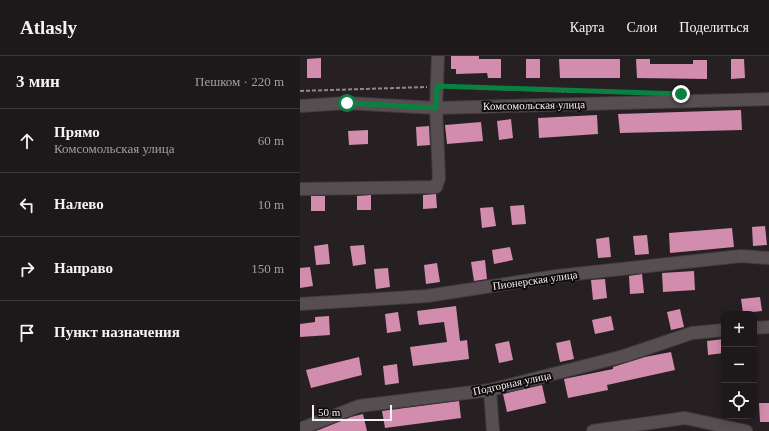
<!DOCTYPE html>
<html lang="ru">
<meta charset="utf-8">
<style>
body{margin:0;font-family:"Times New Roman",serif;background:#252123;color:#f1f3f6}
.controls{position:absolute;right:12px;bottom:12px;display:grid;overflow:hidden;border-radius:8px;box-shadow:0 2px 10px #0003}
.controls button{width:36px;height:36px;display:grid;place-items:center;padding:0;border:0;border-bottom:1px solid #3b3739;background:#1d181a;color:#f1f3f6;font:20px sans-serif}
.scale{position:absolute;left:12px;bottom:10px;width:80px;box-sizing:border-box;padding-left:4px;border:2px solid #f5eff2;border-top:0;font-size:11px;line-height:14px;white-space:nowrap;color:#f5eff2;-webkit-text-stroke:3px #0e0b0c;paint-order:stroke}
.stop{position:absolute;width:12px;height:12px;margin:-9px;border:3px solid #0b8043;border-radius:50%;background:#fff}
.stop.end{background:#0b8043;border-color:#fff;box-shadow:0 1px 4px #0008}
.list{margin:0;padding:0;list-style:none}
h2{display:flex;justify-content:space-between;align-items:center;height:52px;margin:0;padding:0 16px;font-size:17px}
h2 small{font-size:13px;font-weight:400;color:#a0a0a2}
.list li{display:grid;grid-template-columns:26px 1fr auto;gap:12px;align-items:center;box-sizing:border-box;height:64px;padding:0 16px;border-top:1px solid #3b3739}
.list b{display:block;font-size:15px;white-space:nowrap}
.list p{margin:0;font-size:13px;white-space:nowrap;color:#a0a0a2}
.list em{font-size:13px;font-style:normal;color:#a0a0a2}
.icon{flex:none;width:22px;height:22px;fill:none;stroke:currentColor;stroke-width:2;stroke-linecap:round;stroke-linejoin:round}
.map{position:relative;flex:none;width:469px;height:375px;overflow:hidden}
header{display:flex;align-items:center;gap:24px;box-sizing:border-box;height:56px;padding:0 20px;background:#1d181a;border-bottom:1px solid #3b3739}
header strong{font-size:19px}
nav{display:flex;gap:22px;margin-inline-start:auto;font-size:14px}
main{display:flex}
aside{flex:1;background:#1d181a}
.map>svg:first-child{display:block}
</style>
<header>
<strong>Atlasly</strong>
<nav><a>Карта</a><a>Слои</a><a>Поделиться</a></nav>
</header>
<main>
<aside>
<h2>3 мин<small>Пешком · 220 m</small></h2>
<ul class="list">
<li><svg class="icon" aria-label="ahead" viewBox="0 0 24 24"><path d="M12 20V5M6 11l6-6 6 6"/></svg><div><b>Прямо</b><p>Комсомольская улица</p></div><em>60 m</em></li>
<li><svg class="icon" aria-label="left" viewBox="0 0 24 24"><path d="M17 20v-9H6M10 6l-5 5 5 5"/></svg><div><b>Налево</b></div><em>10 m</em></li>
<li><svg class="icon" aria-label="right" viewBox="0 0 24 24"><path d="M7 20v-9h11M14 6l5 5-5 5"/></svg><div><b>Направо</b></div><em>150 m</em></li>
<li><svg class="icon" aria-label="arrive" viewBox="0 0 24 24"><path d="M6 21V4h12l-3 4 3 4H6"/></svg><div><b>Пункт назначения</b></div></li>
</ul>
</aside>
<div class="map">
<svg width="469" height="375" viewBox="0 0 469 375">
<rect width="100%" height="100%" fill="#272023"/>
<path fill="#d28cad" d="M 151,0 L 179,0 L 179,3 L 201,3 L 201,22 L 188,22 L 187,17 L 156,18 L 156,13 L 151,13 Z
M 21,2 L 21,22 L 7,22 L 7,3 Z
M 226,3 L 240,3 L 240,22 L 226,22 Z
M 259,3 L 320,3 L 320,22 L 260,22 Z
M 336,3 L 350,3 L 350,8 L 393,8 L 393,4 L 407,4 L 407,23 L 337,22 Z
M 431,3 L 444,3 L 445,22 L 431,23 Z
M 441,54 L 442,74 L 320,77 L 318,58 Z
M 297,59 L 298,78 L 239,82 L 238,62 Z
M 211,63 L 213,82 L 199,84 L 197,65 Z
M 181,66 L 183,85 L 147,88 L 145,69 Z
M 129,70 L 130,89 L 117,90 L 116,71 Z
M 68,74 L 68,88 L 49,89 L 48,75 Z
M 136,138 L 137,152 L 123,153 L 123,139 Z
M 71,139 L 71,154 L 57,154 L 57,140 Z
M 11,140 L 25,140 L 25,155 L 11,155 Z
M 224,149 L 226,168 L 212,169 L 210,150 Z
M 193,151 L 196,170 L 182,172 L 180,152 Z
M 465,170 L 467,189 L 453,190 L 452,171 Z
M 432,172 L 434,191 L 370,197 L 369,177 Z
M 347,179 L 349,198 L 335,199 L 333,180 Z
M 309,181 L 311,201 L 298,202 L 296,183 Z
M 28,188 L 30,208 L 16,209 L 14,190 Z
M 64,189 L 66,208 L 53,210 L 50,190 Z
M 210,191 L 213,204 L 194,208 L 192,194 Z
M 185,204 L 187,223 L 174,225 L 171,206 Z
M 137,207 L 140,226 L 126,228 L 124,209 Z
M 10,211 L 13,230 L 0,232 L 0,212 Z
M 88,212 L 90,231 L 76,233 L 74,213 Z
M 394,215 L 395,234 L 363,236 L 362,217 Z
M 342,218 L 344,237 L 330,238 L 329,220 Z
M 305,223 L 307,242 L 293,244 L 291,224 Z
M 460,241 L 462,255 L 443,257 L 441,243 Z
M 156,250 L 160,285 L 167,284 L 169,303 L 113,310 L 110,291 L 147,286 L 144,266 L 119,269 L 117,255 Z
M 380,253 L 384,271 L 371,274 L 367,256 Z
M 98,256 L 101,275 L 87,277 L 85,258 Z
M 29,260 L 30,279 L 0,281 L 0,268 L 15,266 L 15,261 Z
M 311,260 L 314,274 L 295,278 L 292,264 Z
M 424,283 L 424,297 L 408,299 L 407,285 Z
M 270,284 L 274,303 L 260,306 L 256,287 Z
M 209,285 L 213,304 L 199,307 L 195,288 Z
M 371,296 L 375,314 L 307,329 L 308,334 L 268,342 L 264,323 L 313,313 L 313,311 L 345,301 Z
M 59,301 L 62,319 L 11,332 L 6,314 Z
M 97,308 L 99,327 L 85,329 L 83,310 Z
M 242,329 L 246,347 L 207,356 L 203,338 Z
M 159,345 L 161,362 L 85,372 L 82,355 Z
M 459,347 L 469,347 L 469,366 L 460,366 Z
M 63,358 L 67,375 L 16,375 L 51,361 Z"/>
<g fill="none" stroke-linecap="round" stroke-linejoin="round">
<defs>
<path id="minor" d="M 0,50 L 47,47 L 136,52 L 469,43
M 0,133 L 136,131 L 139,122 L 136,52 L 138,0
M 0,248 L 127,240 L 257,220 L 441,200 L 469,202
M 454,272 L 469,271
M 190,334 L 193,375
M 0,373 L 59,350 L 190,334 L 324,300 L 392,277 L 424,274
M 293,375 L 385,362 L 446,375"/>
</defs>
<use href="#minor" stroke="#423c3f" stroke-width="14"/>
<path stroke="#8f888b" stroke-width="2" stroke-dasharray="4 2" stroke-linecap="butt" d="M 147,31 L 275,36
M 0,35 L 127,31"/>
<use href="#minor" stroke="#564e51" stroke-width="12"/>
</g>
<g fill="none" stroke-linecap="round" stroke-linejoin="round">
<path stroke="#0b8043" stroke-width="5" d="M 47,47 L 136,52 L 137,30 L 381,38"/>
</g>
<g text-anchor="middle" stroke-width="4" stroke-linejoin="round" paint-order="stroke">
<g font-size="11" fill="#f5eff2" stroke="#0e0b0c">
<text transform="translate(234 49) rotate(-1)" y="4">Комсомольская улица</text>
<text transform="translate(235 224) rotate(-8)" y="4">Пионерская улица</text>
<text transform="translate(212 327) rotate(-12)" y="4">Подгорная улица</text>
</g>
</g>
</svg>
<div class="controls">
<button>+</button>
<button>−</button>
<button><svg class="icon" aria-label="locate" viewBox="0 0 24 24"><circle cx="12" cy="12" r="6"/><path d="M12 2v4M12 18v4M2 12h4M18 12h4"/></svg></button>
</div>
<div class="scale">50 m</div>
<div class="stop" style="left:47px;top:47px"></div>
<div class="stop end" style="left:381px;top:38px"></div>
</div>
</main>
